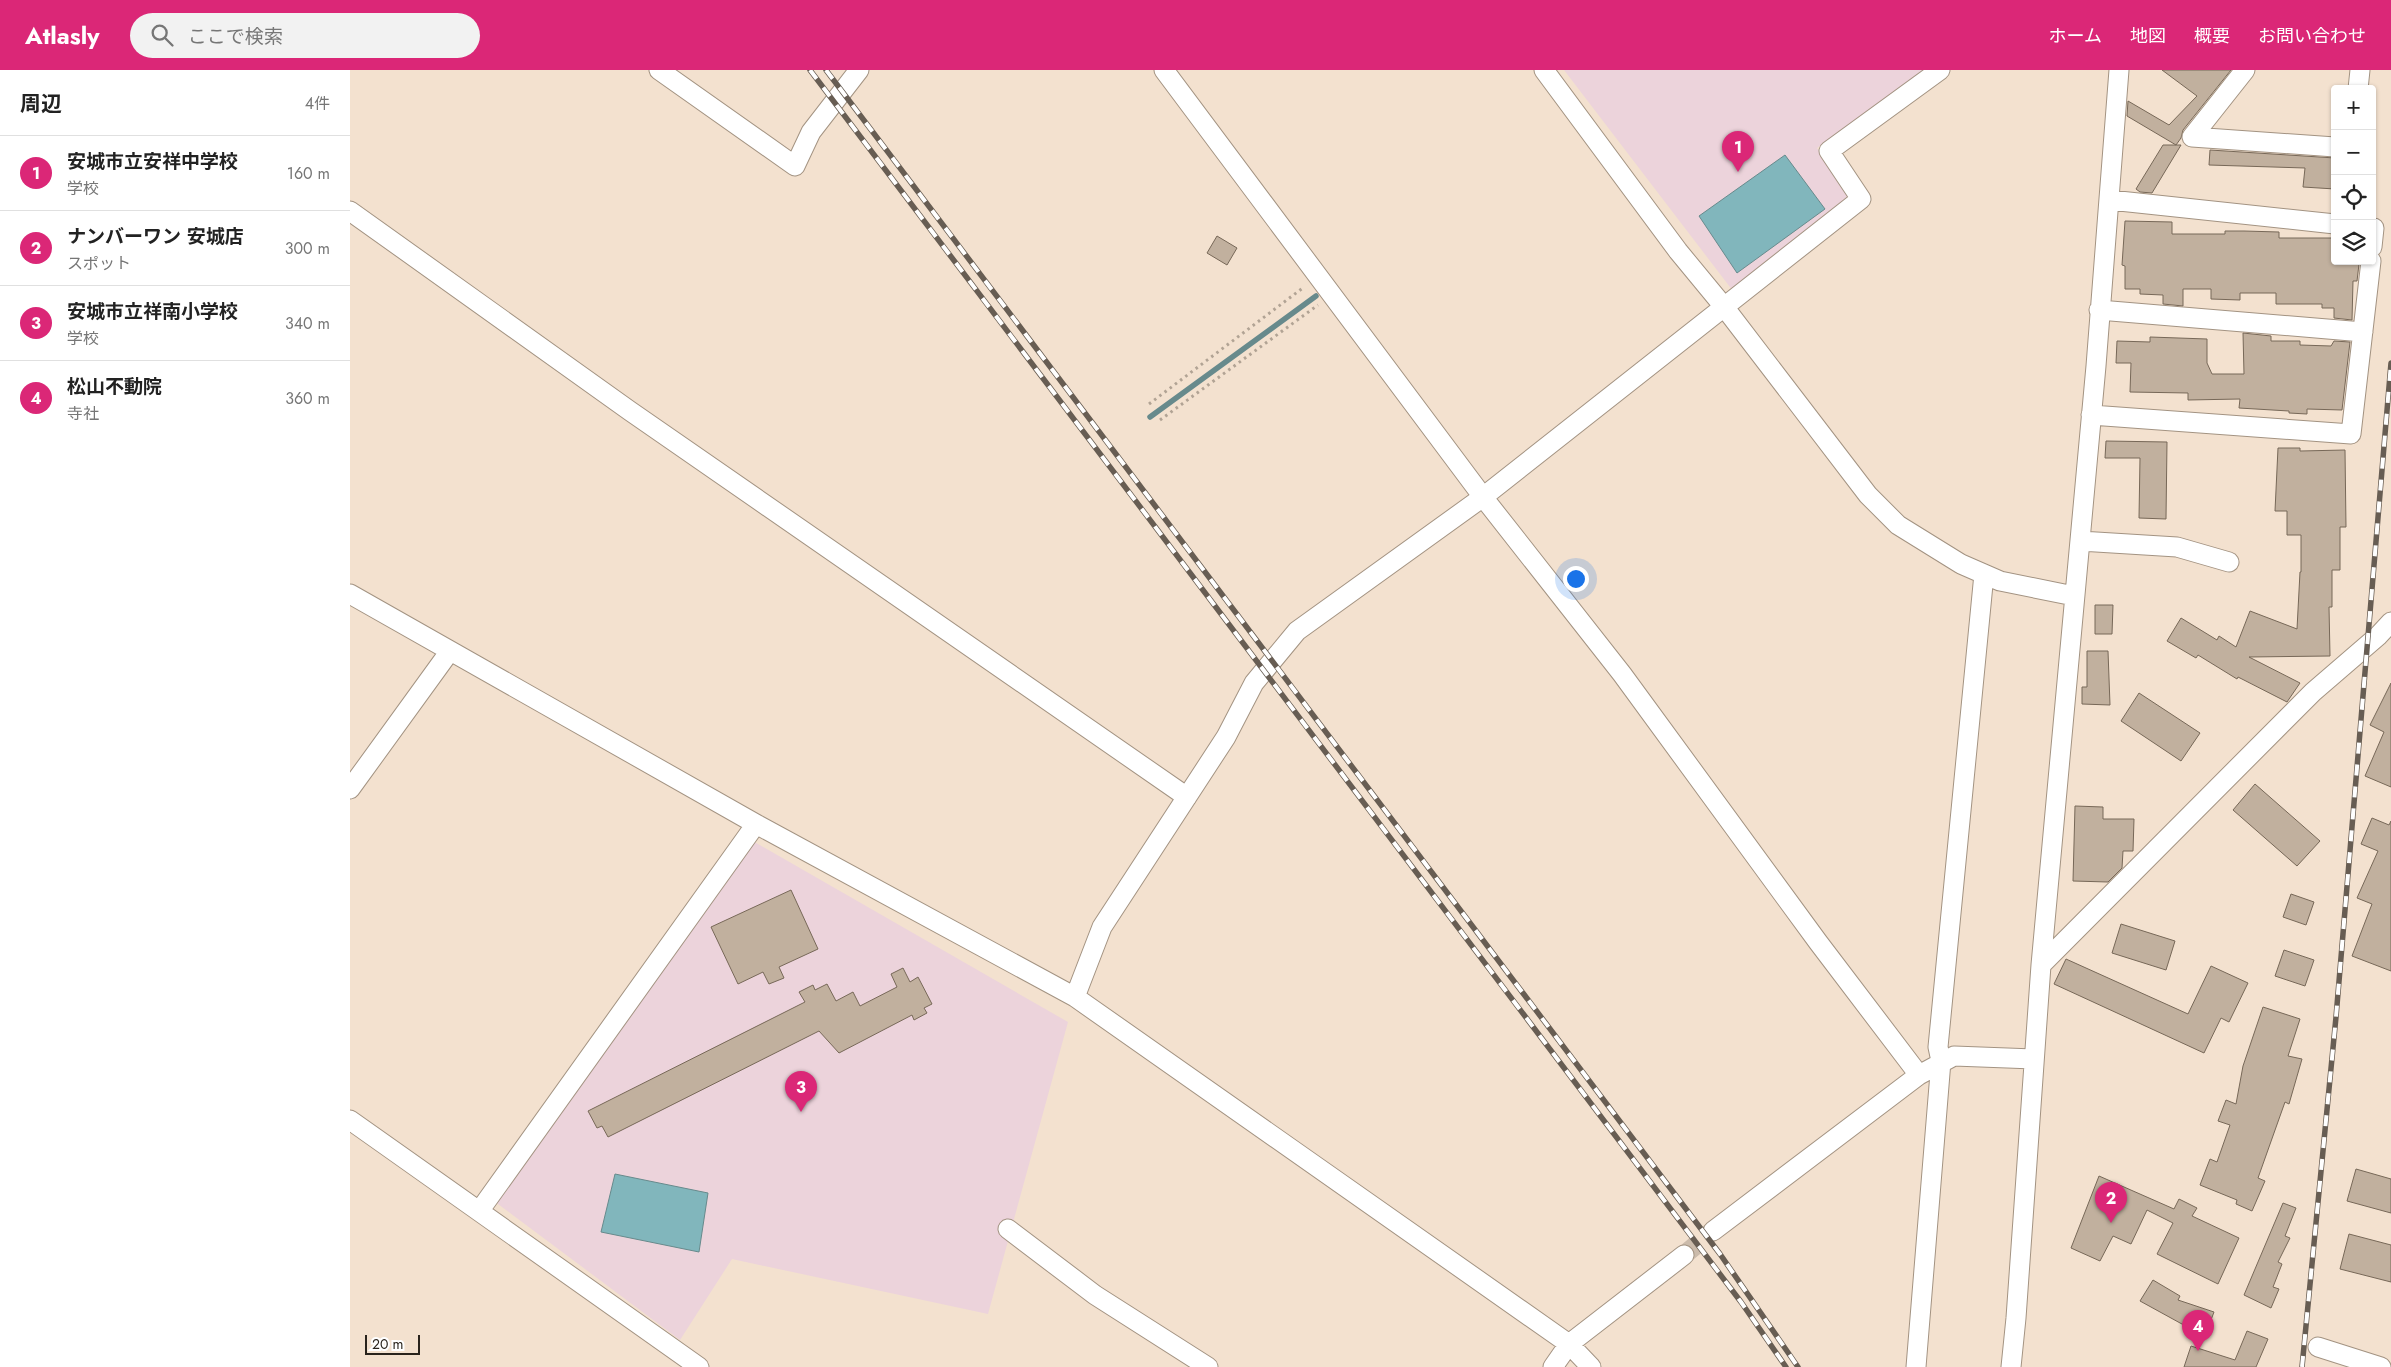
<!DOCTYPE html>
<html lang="ja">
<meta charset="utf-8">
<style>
body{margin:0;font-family:Jost,"Noto Sans JP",sans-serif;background:#f2f2f2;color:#222}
.controls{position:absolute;right:15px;top:15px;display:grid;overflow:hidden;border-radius:5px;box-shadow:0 1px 4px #0004}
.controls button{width:45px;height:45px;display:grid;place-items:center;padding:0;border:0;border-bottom:1px solid #e0e0e0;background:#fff;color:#222;font:25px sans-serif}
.scale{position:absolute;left:15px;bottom:12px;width:55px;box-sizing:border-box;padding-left:5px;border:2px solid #29231c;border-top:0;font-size:14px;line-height:18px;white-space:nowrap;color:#29231c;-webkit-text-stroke:4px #fff;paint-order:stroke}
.you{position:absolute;left:1225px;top:508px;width:18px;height:18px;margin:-12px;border:4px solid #fff;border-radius:50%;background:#1a73e8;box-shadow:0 0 0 8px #1a73e833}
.badge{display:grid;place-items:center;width:32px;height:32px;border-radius:50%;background:#db2777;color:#fff;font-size:16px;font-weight:700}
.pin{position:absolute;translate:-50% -41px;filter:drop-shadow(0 1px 2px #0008)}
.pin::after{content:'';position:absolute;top:26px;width:18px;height:15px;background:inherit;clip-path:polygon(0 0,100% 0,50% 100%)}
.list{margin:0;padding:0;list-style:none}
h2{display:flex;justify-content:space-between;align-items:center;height:65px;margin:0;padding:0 20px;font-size:21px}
h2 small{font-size:16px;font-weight:400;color:#767676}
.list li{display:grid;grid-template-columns:32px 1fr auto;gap:15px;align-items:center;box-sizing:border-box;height:75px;padding:0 20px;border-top:1px solid #e0e0e0}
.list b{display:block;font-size:19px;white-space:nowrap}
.list p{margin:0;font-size:16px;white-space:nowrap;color:#767676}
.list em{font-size:16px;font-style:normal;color:#767676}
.icon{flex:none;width:28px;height:28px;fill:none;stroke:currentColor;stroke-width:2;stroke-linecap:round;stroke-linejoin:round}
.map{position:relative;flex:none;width:2041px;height:1297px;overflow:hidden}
header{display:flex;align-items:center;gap:30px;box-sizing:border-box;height:70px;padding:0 25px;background:#db2777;color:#fff}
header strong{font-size:24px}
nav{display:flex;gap:28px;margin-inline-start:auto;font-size:18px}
.search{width:350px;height:45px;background:#f2f2f2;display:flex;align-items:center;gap:12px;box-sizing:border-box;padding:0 18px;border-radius:28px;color:#767676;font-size:19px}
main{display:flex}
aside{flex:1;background:#fff}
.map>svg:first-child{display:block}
</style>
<header>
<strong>Atlasly</strong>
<div class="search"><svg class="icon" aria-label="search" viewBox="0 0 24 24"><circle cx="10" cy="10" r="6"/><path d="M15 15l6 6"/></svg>ここで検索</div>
<nav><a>ホーム</a><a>地図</a><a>概要</a><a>お問い合わせ</a></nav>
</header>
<main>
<aside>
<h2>周辺<small>4件</small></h2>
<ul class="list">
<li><span class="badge">1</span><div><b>安城市立安祥中学校</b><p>学校</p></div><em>160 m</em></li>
<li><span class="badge">2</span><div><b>ナンバーワン 安城店</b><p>スポット</p></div><em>300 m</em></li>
<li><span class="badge">3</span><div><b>安城市立祥南小学校</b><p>学校</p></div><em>340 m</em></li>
<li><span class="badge">4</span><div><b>松山不動院</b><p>寺社</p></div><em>360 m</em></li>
</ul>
</aside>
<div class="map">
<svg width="2041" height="1297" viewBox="0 0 2041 1297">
<rect width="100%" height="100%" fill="#f3e1cf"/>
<path fill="#ecd3db" d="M 1214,0 L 1578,0 L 1467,78 L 1499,126 L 1383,221 Z
M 401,770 L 718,952 L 638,1244 L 382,1189 L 330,1270 L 144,1131 Z"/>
<path fill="#81b6bc" stroke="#678a8c" d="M 1435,85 L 1475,139 L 1387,203 L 1349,146 Z
M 265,1104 L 358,1123 L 349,1182 L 251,1162 Z"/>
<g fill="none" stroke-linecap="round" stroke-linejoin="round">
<path stroke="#678a8c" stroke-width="5.5" d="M 800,347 L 966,226"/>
</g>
<path fill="#c1b09e" stroke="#776858" d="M 1812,0 L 1881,0 L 1833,60 L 1831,68 L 1826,75 L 1777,46 L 1778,31 L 1819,55 L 1847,26 Z
M 1813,75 L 1831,75 L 1802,123 L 1790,122 L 1786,119 Z
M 1860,80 L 1985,88 L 1985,119 L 1953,117 L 1955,98 L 1859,95 Z
M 1775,151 L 1822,152 L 1822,164 L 1875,164 L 1875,161 L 1894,161 L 1929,162 L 1929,168 L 1985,168 L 1985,191 L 2009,194 L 2007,211 L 2003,211 L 2002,250 L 1984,248 L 1984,238 L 1972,238 L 1972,234 L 1926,234 L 1926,223 L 1890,223 L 1890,230 L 1861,229 L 1861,219 L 1833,219 L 1833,236 L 1813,234 L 1813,225 L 1790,224 L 1790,219 L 1775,219 L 1775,196 L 1772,195 Z
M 867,166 L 887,178 L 877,195 L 857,183 Z
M 1893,263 L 1921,266 L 1921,271 L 1950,271 L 1950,275 L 1981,276 L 1984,271 L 2000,272 L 1992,340 L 1957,339 L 1957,344 L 1939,343 L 1939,341 L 1889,338 L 1890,329 L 1838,330 L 1838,323 L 1780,322 L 1781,293 L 1766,293 L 1767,271 L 1800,272 L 1800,267 L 1857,269 L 1857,293 L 1862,304 L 1894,304 Z
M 1756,371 L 1817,372 L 1816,449 L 1789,448 L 1790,388 L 1755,388 Z
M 1928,378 L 1950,378 L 1950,381 L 1995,380 L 1996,457 L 1990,457 L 1990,500 L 1982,500 L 1982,537 L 1979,537 L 1980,586 L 1899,587 L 1950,613 L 1937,632 L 1888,607 L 1887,609 L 1848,585 L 1846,588 L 1817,571 L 1831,548 L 1867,570 L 1869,566 L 1886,577 L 1900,541 L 1947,559 L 1950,502 L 1951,502 L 1951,465 L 1937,465 L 1937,441 L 1925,441 Z
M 1745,535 L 1763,535 L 1762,564 L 1745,564 Z
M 1737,581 L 1758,581 L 1760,635 L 1732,634 L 1732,617 L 1737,617 Z
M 2041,613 L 2041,717 L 2015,706 L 2034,662 L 2020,655 Z
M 1789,623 L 1850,663 L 1831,691 L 1771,651 Z
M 1905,714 L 1970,771 L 1947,796 L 1883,740 Z
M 1725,736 L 1753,737 L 1753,749 L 1784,749 L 1783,781 L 1773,781 L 1772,798 L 1758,812 L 1723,811 Z
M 2022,748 L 2039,755 L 2041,751 L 2041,901 L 2002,886 L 2022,834 L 2007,828 L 2028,781 L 2011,774 Z
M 441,820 L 468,879 L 429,897 L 434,908 L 419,914 L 413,902 L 388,914 L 361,857 Z
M 1941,824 L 1964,832 L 1956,855 L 1933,847 Z
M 1771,854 L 1825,871 L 1816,900 L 1762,883 Z
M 1934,880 L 1964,890 L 1955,916 L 1925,906 Z
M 1716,889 L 1838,944 L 1861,896 L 1898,913 L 1879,952 L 1871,948 L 1854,983 L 1704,914 Z
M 553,898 L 560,912 L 568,907 L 582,934 L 574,938 L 577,943 L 564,950 L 562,945 L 489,983 L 469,961 L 258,1067 L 252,1056 L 247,1058 L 238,1041 L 455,932 L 449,922 L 463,915 L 465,920 L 477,914 L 486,931 L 503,922 L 510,936 L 547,917 L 541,904 Z
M 1913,937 L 1950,949 L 1938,986 L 1952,989 L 1939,1034 L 1935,1032 L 1908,1108 L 1915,1111 L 1902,1141 L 1886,1134 L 1887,1130 L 1850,1115 L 1860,1089 L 1867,1092 L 1880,1055 L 1868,1051 L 1876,1030 L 1886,1034 L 1893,996 Z
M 2006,1099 L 2041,1109 L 2041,1143 L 1997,1131 Z
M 1749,1106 L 1824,1139 L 1829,1129 L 1847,1138 L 1842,1146 L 1889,1168 L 1868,1214 L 1807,1184 L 1823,1153 L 1797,1140 L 1781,1174 L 1763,1166 L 1750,1191 L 1721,1178 Z
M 1933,1133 L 1946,1138 L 1935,1166 L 1940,1168 L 1928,1192 L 1932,1194 L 1923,1217 L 1929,1219 L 1921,1238 L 1894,1225 Z
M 1999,1164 L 2041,1175 L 2041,1212 L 1990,1199 Z
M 1803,1210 L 1830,1226 L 1828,1230 L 1864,1242 L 1853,1271 L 1838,1265 L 1841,1259 L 1790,1231 Z
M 1897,1261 L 1918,1269 L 1906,1297 L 1834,1297 L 1841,1276 L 1885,1290 Z"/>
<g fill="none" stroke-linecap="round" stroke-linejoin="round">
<path stroke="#cbbbab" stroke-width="19" stroke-dasharray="19 9" stroke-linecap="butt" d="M 1334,1185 L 1363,1161"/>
<defs>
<path id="minor" d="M 309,0 L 445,96 L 461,62 L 509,0
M 814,0 L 1133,427 L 1272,604 L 1468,872 L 1569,1005
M 1194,0 L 1328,181 L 1375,238 L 1518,425 L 1548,455 L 1611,494 L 1650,511 L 1724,526
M 1895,0 L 1842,67 L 1985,77
M 2008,19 L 2010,0
M 1760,130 L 1985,154
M 0,141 L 280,341 L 837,727
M 2022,158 L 2024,158 L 2022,177
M 1749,240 L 2013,262
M 1741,345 L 2001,364 L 2021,191
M 1730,471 L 1827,477 L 1879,492
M 0,524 L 406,754 L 725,927 L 1219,1274 L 1241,1297
M 0,719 L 100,581
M 1691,895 L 1963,622 L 2028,566 L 2041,552
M 725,927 L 752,857 L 876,667 L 904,613 L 947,561 L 1133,427 L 1511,129 L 1479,81 L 1590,0
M 0,1050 L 349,1297
M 130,1140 L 406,754
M 658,1159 L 745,1225 L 858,1297
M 1363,1161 L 1569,1005 L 1604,986 L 1684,989
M 1968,1277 L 2031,1297
M 1203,1297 L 1219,1274 L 1334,1185
M 1566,1297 L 1591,991 L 1588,977 L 1634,504
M 1661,1297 L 1666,1248 L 1691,895 L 1746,296 L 1769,0"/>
</defs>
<use href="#minor" stroke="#a39382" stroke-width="21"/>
<path stroke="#b1a394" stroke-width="3" stroke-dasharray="2.5 4" stroke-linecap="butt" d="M 799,334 L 954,217
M 810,350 L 968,235"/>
<use href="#minor" stroke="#fff" stroke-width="19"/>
<defs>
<path id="rail" d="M 460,0 L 1391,1232 L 1436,1297
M 476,0 L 1370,1184 L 1448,1297
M 1952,1297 L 1986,947 L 2041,293"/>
</defs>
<use href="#rail" stroke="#675d53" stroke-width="5.5"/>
<use href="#rail" stroke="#fff" stroke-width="4" stroke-dasharray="11" stroke-linecap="butt"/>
</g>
</svg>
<div class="controls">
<button>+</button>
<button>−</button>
<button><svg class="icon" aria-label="locate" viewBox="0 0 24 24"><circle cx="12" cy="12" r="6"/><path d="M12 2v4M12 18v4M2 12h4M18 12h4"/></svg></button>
<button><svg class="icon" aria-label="layers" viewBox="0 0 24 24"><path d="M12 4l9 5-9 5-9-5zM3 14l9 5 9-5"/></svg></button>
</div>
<div class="scale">20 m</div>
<div class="you"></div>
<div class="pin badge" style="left:1388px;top:102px">1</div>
<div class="pin badge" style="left:1761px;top:1153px">2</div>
<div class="pin badge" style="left:451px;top:1042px">3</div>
<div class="pin badge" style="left:1848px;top:1281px">4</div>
</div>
</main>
